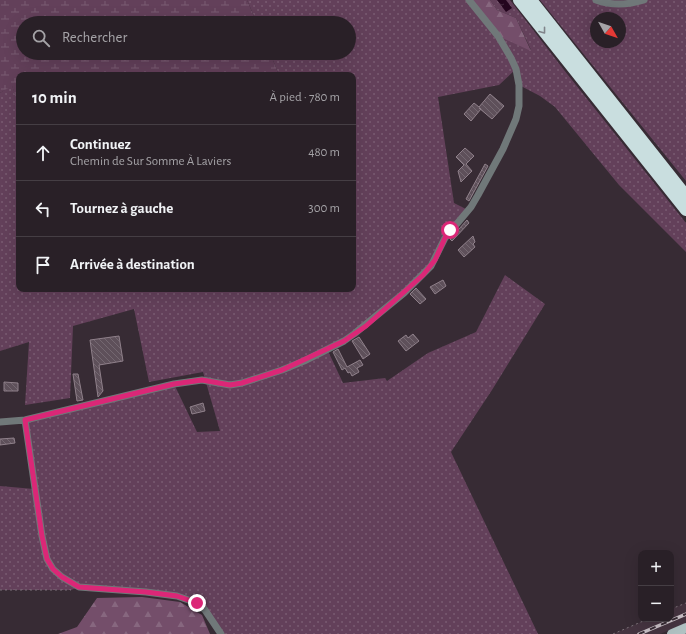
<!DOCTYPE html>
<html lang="fr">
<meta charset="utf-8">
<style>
body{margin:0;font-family:"Alegreya Sans",sans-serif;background:#352d33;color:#f1f3f6}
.controls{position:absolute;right:12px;bottom:12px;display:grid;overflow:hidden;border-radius:8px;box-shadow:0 4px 16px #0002}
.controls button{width:36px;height:36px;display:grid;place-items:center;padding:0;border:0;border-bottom:1px solid #453e44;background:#292027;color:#f1f3f6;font:20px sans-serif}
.compass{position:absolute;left:590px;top:12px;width:36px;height:36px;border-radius:50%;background:#292027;box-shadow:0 4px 16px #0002;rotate:130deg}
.stop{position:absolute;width:12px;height:12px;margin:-9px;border:3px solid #db2777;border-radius:50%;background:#fff}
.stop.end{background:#db2777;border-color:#fff;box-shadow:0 1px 4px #0008}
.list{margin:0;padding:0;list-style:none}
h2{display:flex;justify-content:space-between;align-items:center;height:52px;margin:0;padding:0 16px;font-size:17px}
h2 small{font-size:13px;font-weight:400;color:#a5a3a7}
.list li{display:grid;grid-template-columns:26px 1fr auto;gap:12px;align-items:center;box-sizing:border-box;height:56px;padding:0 16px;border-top:1px solid #453e44}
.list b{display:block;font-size:15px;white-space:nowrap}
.list p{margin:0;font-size:13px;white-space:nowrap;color:#a5a3a7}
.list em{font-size:13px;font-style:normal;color:#a5a3a7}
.icon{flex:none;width:22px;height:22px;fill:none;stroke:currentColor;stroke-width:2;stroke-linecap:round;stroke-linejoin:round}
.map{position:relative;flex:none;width:686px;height:634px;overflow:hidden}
.search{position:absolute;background:#292027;box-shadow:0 4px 16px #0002;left:16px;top:16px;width:340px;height:44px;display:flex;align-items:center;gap:10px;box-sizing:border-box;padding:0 14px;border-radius:22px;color:#a5a3a7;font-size:15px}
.panel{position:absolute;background:#292027;box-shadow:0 4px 16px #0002;left:16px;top:72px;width:340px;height:220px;border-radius:8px}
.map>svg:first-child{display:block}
</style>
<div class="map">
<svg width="686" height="634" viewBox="0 0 686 634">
<defs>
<pattern id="grass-dots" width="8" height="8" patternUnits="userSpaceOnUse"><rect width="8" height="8" fill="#63405a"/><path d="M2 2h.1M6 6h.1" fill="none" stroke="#795b71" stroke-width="1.8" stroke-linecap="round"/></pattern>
<pattern id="forest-firs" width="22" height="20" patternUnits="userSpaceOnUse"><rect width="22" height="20" fill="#744e6a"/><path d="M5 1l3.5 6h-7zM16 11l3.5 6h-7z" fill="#87677f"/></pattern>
<pattern id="wetland-marsh" width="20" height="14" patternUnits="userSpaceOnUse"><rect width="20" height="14" fill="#63405a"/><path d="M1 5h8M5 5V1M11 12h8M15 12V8" fill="none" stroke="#795b71"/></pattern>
<pattern id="water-ripples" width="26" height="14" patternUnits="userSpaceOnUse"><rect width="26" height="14" fill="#24051e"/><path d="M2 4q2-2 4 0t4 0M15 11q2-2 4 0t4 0" fill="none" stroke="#43293e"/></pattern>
<pattern id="building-back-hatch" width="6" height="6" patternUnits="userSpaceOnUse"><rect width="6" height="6" fill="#5e505a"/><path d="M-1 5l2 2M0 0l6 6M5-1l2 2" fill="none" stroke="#746871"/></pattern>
</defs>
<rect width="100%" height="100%" fill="#372b34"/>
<path fill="#453440" d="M 686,603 L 686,623 L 660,634 L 613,634 L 648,619 L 671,619 L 671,609 Z"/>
<path fill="url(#grass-dots)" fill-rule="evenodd" d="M 247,0 L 469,0 L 531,50 L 516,18 L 497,10 L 490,0 L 510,0 L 564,70 L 686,223 L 686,252 L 619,185 L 555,107 L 540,96 L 519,85 L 516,69 L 499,85 L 438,97 L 454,203 L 468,210 L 450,230 L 435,260 L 366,325 L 327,349 L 343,383 L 385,378 L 387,381 L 428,353 L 476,332 L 505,275 L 545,304 L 492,390 L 451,452 L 538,634 L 221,634 L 205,610 L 177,596 L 79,587 L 71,590 L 0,590 L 0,486 L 34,489 L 25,420 L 174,384 L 197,432 L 220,431 L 203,372 L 149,382 L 134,309 L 73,326 L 70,398 L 25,405 L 29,342 L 0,351 L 0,93 L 12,85 L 19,107 L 19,289 L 353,289 L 353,75 L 279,75 L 270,53 L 349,53 L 349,23 L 257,23 Z
M 540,0 L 686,0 L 686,181 ZM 596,18 L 620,18 L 620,42 L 596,42 Z"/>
<path fill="url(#forest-firs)" d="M 469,0 L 490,0 L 497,10 L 516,18 L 531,51 L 498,36 Z
M 142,597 L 180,602 L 202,615 L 210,634 L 58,634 L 77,627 L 97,598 Z"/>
<path fill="url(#wetland-marsh)" d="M 0,0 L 247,0 L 257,23 L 23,23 L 23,53 L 270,53 L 279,75 L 19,75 L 19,107 L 12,86 L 0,93 Z"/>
<path fill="url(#water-ripples)" d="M 497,0 L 506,0 L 512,8 L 506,12 Z"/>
<path fill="url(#building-back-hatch)" stroke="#8f808a" d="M 490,94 L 504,106 L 492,119 L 479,108 L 481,109 L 471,121 L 464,114 L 474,103 L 479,107 Z
M 465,148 L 474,156 L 466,164 L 472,171 L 461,182 L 458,171 L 464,165 L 456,157 Z
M 485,164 L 488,166 L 469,201 L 466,199 Z
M 467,220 L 469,223 L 452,241 L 450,239 Z
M 473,236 L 475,242 L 473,244 L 475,247 L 464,257 L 458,250 Z
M 443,280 L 446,286 L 435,294 L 430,287 Z
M 416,288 L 426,299 L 420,304 L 410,294 Z
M 413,334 L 419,341 L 406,351 L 398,341 L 406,335 L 408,338 Z
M 119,336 L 123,361 L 99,365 L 103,391 L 98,397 L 90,340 Z
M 359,337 L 370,354 L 363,359 L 352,341 Z
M 338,349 L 347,367 L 360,360 L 363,365 L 357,368 L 359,372 L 352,376 L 350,372 L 348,373 L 345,368 L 342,370 L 333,352 Z
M 73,374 L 78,374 L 83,400 L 77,401 Z
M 4,382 L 18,383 L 18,391 L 4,391 Z
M 203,403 L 205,411 L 192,414 L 190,407 Z
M 14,438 L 15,443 L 0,445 L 0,439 Z"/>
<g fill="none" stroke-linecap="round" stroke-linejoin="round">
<path stroke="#7b7178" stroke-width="1" stroke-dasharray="2 3" stroke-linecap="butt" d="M 0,590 L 71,590
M 671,609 L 686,603
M 613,634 L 648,619"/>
<path stroke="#707879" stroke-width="7" d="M 596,0 C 612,6 628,5 644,0
M 25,420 L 42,536 L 47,559 L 53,569 L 62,577 L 79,587 L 146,592 L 177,596 L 197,603 L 205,610 L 221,634
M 0,422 L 25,420 L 174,384 L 202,380 L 230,385 L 242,383 L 282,370 L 304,361 L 344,341 L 354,334 L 404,293 L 431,266 L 445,238 L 471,207 L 478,195 L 503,149 L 516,119 L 519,106 L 519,85 L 516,69 L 511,58 L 498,36 L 469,0"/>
<path stroke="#b0c1c2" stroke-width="10" d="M 672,634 L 686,628"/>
<path stroke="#c9dedf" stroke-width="12" d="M 519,0 L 686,210
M 531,0 L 686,196"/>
<defs>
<path id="rail" d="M 639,634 L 686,614"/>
</defs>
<use href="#rail" stroke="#c8bfc5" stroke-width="3.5"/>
<use href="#rail" stroke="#372b34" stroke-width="2" stroke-dasharray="6" stroke-linecap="butt"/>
</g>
<defs><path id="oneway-chevron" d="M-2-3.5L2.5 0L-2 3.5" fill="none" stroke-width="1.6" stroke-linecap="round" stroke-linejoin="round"/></defs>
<use stroke="#80848a" href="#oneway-chevron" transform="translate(543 31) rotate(52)"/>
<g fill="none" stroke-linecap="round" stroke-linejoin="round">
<path stroke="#db2777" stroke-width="5" d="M 197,603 L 177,596 L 146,592 L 79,587 L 62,577 L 53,569 L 47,559 L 42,536 L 25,420 L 174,384 L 202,380 L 230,385 L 242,383 L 282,370 L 344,341 L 366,326 L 423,275 L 435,260 L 445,238 L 450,230"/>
</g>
</svg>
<div class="controls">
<button>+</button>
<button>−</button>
</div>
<svg class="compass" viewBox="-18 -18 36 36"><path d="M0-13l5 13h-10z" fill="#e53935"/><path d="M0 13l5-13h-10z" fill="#a5a3a7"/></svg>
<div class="stop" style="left:450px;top:230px"></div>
<div class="stop end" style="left:197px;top:603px"></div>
<div class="search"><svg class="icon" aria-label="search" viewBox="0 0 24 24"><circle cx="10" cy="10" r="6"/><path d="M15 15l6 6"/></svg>Rechercher</div>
<section class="panel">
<h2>10 min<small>À pied · 780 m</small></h2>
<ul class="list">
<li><svg class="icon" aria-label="ahead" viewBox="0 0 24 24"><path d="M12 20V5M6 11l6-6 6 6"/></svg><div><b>Continuez</b><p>Chemin de Sur Somme À Laviers</p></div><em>480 m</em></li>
<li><svg class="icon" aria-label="left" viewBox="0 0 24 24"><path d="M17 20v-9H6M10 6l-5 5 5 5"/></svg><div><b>Tournez à gauche</b></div><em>300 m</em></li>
<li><svg class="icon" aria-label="arrive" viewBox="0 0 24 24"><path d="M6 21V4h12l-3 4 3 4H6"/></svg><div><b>Arrivée à destination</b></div></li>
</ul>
</section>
</div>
